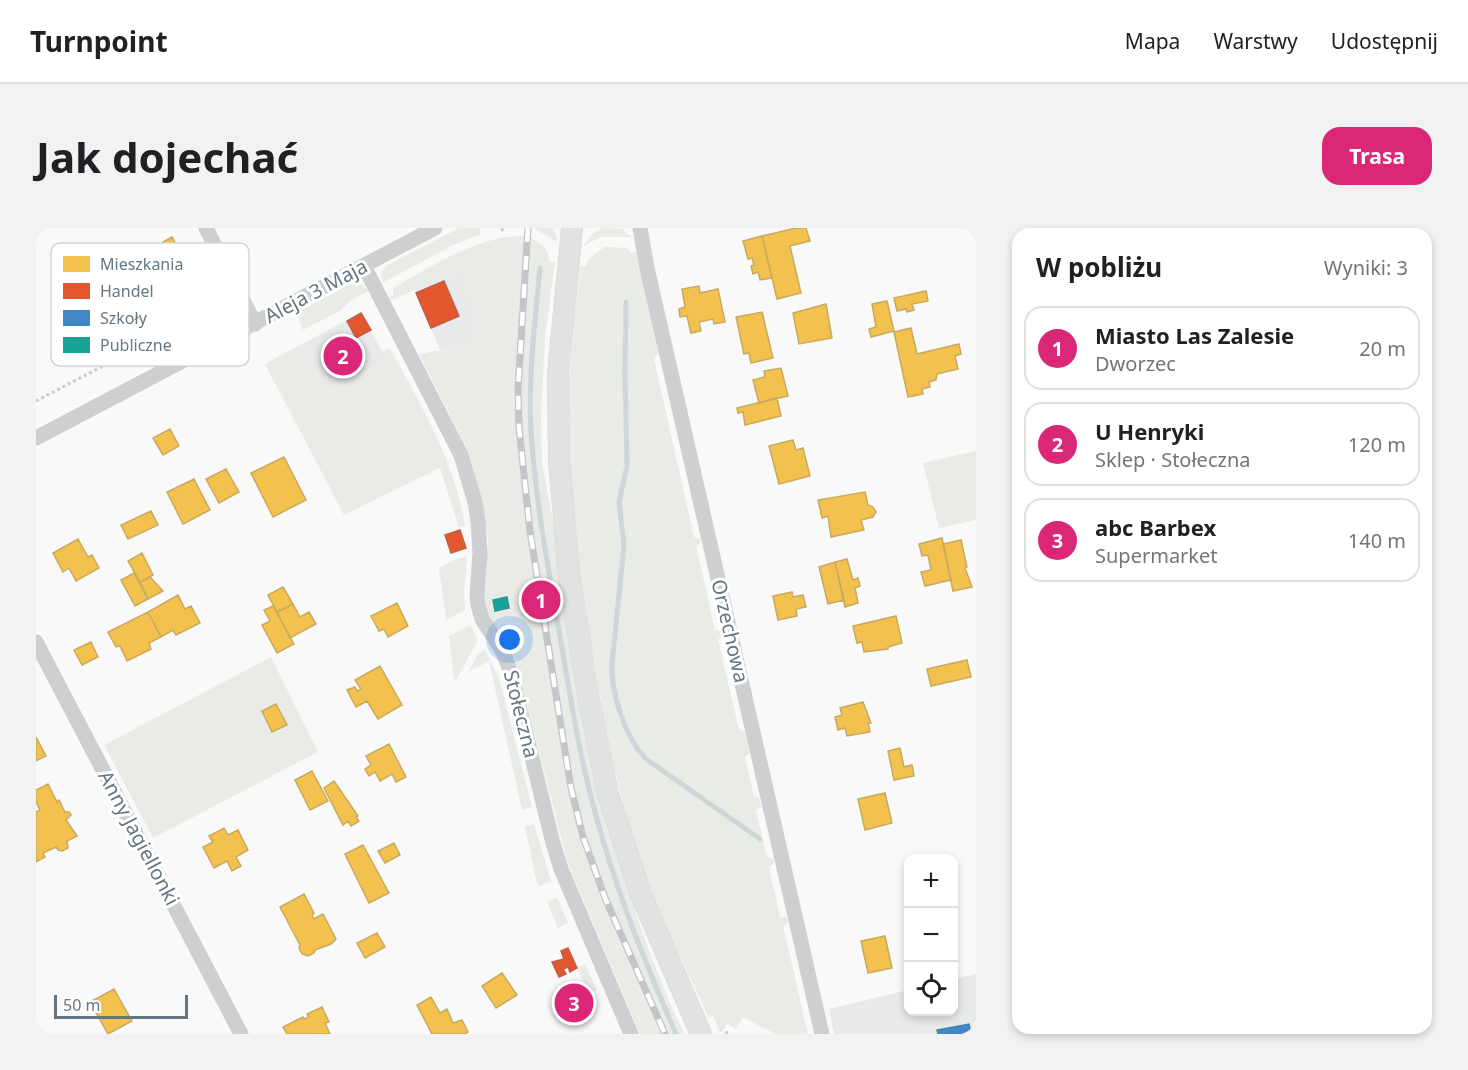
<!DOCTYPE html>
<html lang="pl">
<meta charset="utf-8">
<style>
body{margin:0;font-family:"Noto Sans",sans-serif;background:#f2f2f2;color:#202124}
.controls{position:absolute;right:18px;bottom:18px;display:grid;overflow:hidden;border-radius:12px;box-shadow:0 3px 9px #0003}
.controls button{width:54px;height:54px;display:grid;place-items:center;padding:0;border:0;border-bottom:2px solid #e0e0e0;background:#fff;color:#202124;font:30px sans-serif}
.scale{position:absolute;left:18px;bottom:15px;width:134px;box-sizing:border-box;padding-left:6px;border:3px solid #657683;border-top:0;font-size:16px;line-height:21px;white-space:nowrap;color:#657683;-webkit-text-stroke:4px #fff;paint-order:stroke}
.you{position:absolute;left:474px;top:412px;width:21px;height:21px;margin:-15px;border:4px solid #fff;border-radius:50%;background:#1a73e8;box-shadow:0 0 0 9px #1a73e833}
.badge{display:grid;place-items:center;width:39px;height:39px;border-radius:50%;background:#db2777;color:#fff;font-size:20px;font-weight:700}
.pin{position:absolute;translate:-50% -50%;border:3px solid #fff;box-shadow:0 2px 6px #0006}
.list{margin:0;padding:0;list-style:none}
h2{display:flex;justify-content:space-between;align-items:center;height:78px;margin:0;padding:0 24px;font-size:26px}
h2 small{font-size:20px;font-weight:400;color:#757577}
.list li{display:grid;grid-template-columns:39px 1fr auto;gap:18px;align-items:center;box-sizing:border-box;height:84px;margin:0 12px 12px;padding:0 12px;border:2px solid #e0e0e0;border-radius:18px}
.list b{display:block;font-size:22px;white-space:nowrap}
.list p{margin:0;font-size:20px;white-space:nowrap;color:#757577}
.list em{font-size:20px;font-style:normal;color:#757577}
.icon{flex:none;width:33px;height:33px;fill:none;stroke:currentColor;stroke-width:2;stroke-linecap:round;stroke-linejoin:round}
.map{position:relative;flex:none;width:940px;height:806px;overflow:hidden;border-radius:18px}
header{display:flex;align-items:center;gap:36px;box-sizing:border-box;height:84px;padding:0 30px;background:#fff;border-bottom:2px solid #e0e0e0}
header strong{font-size:28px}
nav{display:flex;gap:33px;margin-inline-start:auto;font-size:21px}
.intro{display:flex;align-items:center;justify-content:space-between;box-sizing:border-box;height:144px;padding:0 36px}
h1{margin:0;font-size:42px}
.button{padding:15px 27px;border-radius:18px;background:#db2777;color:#fff;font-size:21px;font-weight:700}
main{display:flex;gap:36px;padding:0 36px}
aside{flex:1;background:#fff;border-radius:18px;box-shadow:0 3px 9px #0003}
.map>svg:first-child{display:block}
</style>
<header>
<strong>Turnpoint</strong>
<nav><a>Mapa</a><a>Warstwy</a><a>Udostępnij</a></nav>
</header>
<div class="intro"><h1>Jak dojechać</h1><a class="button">Trasa</a></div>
<main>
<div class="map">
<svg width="940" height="806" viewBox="0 0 940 806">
<rect width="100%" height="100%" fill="#f9f9f9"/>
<path fill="#e8e9e9" d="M 491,0 L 495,0 L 494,9 L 496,11 L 490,109 L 488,211 L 498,307 L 525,463 L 609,746 L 636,806 L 624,806 L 585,719 L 544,615 L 535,582 L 518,488 L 487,293 L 477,205 L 478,123 L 486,8 L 490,8 Z
M 428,40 L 446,115 L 404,122 L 379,61 Z
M 325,85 L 351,132 L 290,163 L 266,116 Z
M 940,746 L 940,806 L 798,806 L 793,781 L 872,762 L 872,784 L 918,784 L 918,751 Z"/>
<path fill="#e8ebe6" d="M 423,0 L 444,0 L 445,6 L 419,16 L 346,55 L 345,44 L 351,37 Z
M 498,0 L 517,0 L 520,7 L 521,14 Z
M 567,0 L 586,1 L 595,9 L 565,9 L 547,18 L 557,5 Z
M 486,8 L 478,123 L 477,205 L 487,293 L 518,488 L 535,582 L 544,615 L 585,719 L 624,806 L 604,806 L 532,636 L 484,450 L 479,432 L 452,387 L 449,373 L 452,311 L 446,273 L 430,219 L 383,126 L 446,115 L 428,41 L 355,72 L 353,69 L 357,67 L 357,60 C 395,39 440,8 486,8 Z
M 496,11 C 505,15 514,23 513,33 L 519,34 L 509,109 L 505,191 L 506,234 L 521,316 L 536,425 L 534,426 C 560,559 591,683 648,806 L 636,806 L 578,676 L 547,590 L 498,307 L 488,211 L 490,109 Z
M 568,19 L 591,20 L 595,25 L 600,24 L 623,124 L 618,131 L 658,309 L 665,311 L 664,315 L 660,318 L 679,402 L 683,402 L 687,406 L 685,410 L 682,411 L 703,502 L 709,504 L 714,525 L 709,529 L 718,569 L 723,570 L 725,579 L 720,582 L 731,629 L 736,630 L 738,632 L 738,636 L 733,639 L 744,689 L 750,689 L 752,692 L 751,696 L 747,698 L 772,806 L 739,806 L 707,789 L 700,801 L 691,795 L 685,806 L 677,788 L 673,790 C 656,751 635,713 619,674 C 586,594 571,507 556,422 L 554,422 L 541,334 L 533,229 L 533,151 L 544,38 L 550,38 L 551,33 Z
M 318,54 L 326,56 L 332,63 L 314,73 L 304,83 L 267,102 L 260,85 Z
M 266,116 L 290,163 L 350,132 L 346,123 L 354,121 C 385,177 419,233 429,298 L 423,299 L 404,240 L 308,287 L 229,136 Z
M 940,223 L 940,292 L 903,300 L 887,235 Z
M 431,328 L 428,365 L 429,382 L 410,392 L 403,340 L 418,332 Z
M 434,397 L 442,412 L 420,452 L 418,451 L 413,408 Z
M 449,422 L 463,450 L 496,579 L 486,582 L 453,433 L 432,444 L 442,426 Z
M 235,429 L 282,524 L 117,610 L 68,517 Z
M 498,596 L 515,653 L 503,658 L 500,651 L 489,598 Z
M 521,669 L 532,695 L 522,700 L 511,674 Z
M 549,736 L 561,762 L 552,765 L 541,740 Z"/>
<path fill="#f2c14e" stroke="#c8aa5e" stroke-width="1.5" d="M 760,0 L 770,0 L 774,13 L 754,18 L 765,65 L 741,71 L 726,8 Z
M 726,8 L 736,50 L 724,52 L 722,44 L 717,46 L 715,38 L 718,37 L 716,30 L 712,31 L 707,13 Z
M 136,9 L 142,20 L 126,28 L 120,18 Z
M 663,58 L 664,65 L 682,61 L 689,94 L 678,96 L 677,91 L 663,94 L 665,103 L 655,105 L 651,88 L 644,89 L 643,81 L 649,79 L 646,61 Z
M 890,63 L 892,73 L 876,76 L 878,82 L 871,84 L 870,81 L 861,83 L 858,70 Z
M 851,73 L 858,103 L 835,109 L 833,101 L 840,99 L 836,76 Z
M 790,76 L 796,110 L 763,116 L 757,85 Z
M 726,84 L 737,130 L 715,135 L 713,125 L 708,126 L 700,89 Z
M 875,100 L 881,126 L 923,116 L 925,126 L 919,128 L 922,141 L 901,146 L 900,152 L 893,154 L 894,159 L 886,161 L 887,166 L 872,169 L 858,104 Z
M 745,140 L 752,168 L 723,175 L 717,152 L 729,149 L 728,143 Z
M 741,170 L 745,188 L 709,197 L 707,184 L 702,185 L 701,180 Z
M 134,201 L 143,218 L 127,227 L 117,210 Z
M 757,212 L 760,222 L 767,220 L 774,248 L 743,256 L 733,218 Z
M 248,229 L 270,272 L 237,289 L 215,245 Z
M 190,241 L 203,264 L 183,275 L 170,251 Z
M 158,251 L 174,282 L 147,296 L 131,264 Z
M 829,264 L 832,277 L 837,279 L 840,284 L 837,289 L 825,292 L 828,302 L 795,309 L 792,288 L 786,290 L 782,272 Z
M 115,283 L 122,297 L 92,311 L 85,297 Z
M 906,310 L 915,352 L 889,358 L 885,344 L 895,342 L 892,327 L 886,328 L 883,316 Z
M 42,311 L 52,329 L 56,327 L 63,340 L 40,353 L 33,340 L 27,344 L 17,325 Z
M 925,312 L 931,339 L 929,340 L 936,359 L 917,363 L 907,316 Z
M 106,325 L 117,347 L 104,354 L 92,333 Z
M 811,331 L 817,352 L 822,350 L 824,358 L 819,360 L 822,375 L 809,379 L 799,334 Z
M 799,334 L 808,372 L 792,376 L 783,339 Z
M 98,345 L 112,371 L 99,378 L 85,352 Z
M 114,349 L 127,363 L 112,371 L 104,354 Z
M 247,359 L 257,376 L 241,384 L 232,367 Z
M 756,364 L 757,369 L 767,367 L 770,379 L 760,381 L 761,388 L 742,392 L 737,368 Z
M 142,367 L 149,381 L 155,378 L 164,395 L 140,407 L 137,402 L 125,409 L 112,384 Z
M 361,375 L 372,398 L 352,409 L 348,401 L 343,403 L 335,388 Z
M 257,376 L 264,389 L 273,384 L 280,396 L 254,410 L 241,384 Z
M 237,378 L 258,416 L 241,425 L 226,397 L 234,393 L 228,382 Z
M 112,384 L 125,409 L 113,415 L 115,421 L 91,433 L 84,418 L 80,419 L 72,404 Z
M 860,388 L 866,415 L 852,419 L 852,421 L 828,424 L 826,414 L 821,415 L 817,398 Z
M 55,414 L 62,429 L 46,437 L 38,422 Z
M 931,432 L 935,449 L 895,458 L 891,441 Z
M 344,438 L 366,477 L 342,491 L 331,473 L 320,479 L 311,462 L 319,459 L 321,463 L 325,461 L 319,452 Z
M 827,474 L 835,495 L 832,495 L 834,504 L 811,508 L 809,500 L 802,502 L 799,489 L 806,487 L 804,480 Z
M 240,476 L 251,497 L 236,504 L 226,483 Z
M 0,509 L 10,528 L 0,533 Z
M 353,516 L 370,549 L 360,554 L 356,546 L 344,553 L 339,544 L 333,548 L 329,541 L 335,537 L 330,528 Z
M 864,520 L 868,539 L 876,537 L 878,548 L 858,552 L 852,523 Z
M 276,543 L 292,573 L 274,582 L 259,552 Z
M 298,553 L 322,588 L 320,589 L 323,593 L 315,598 L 312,593 L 307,597 L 288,560 Z
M 12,556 L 21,574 L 23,572 L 29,584 L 33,584 L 35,587 L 30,592 L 41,608 L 31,613 L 32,620 L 26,623 L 22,622 L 20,619 L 7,625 L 9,629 L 0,634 L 0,584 L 4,582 L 0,574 L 0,562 Z
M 849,565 L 856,595 L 829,602 L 822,571 Z
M 188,600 L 192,607 L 202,602 L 212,622 L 200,629 L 205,638 L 196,643 L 191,633 L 178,640 L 167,619 L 177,614 L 173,608 Z
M 358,615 L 364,627 L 349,635 L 342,623 Z
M 327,617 L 353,665 L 333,675 L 309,626 Z
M 268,666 L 278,685 L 276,687 L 278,691 L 287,686 L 300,711 L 295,716 L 279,722 L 278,725 L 272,728 L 266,726 L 263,720 L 264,717 L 244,679 Z
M 341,705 L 349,719 L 329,730 L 321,715 Z
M 849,708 L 856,740 L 832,745 L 825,713 Z
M 466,745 L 481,767 L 460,780 L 446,758 Z
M 78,761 L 96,793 L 72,806 L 54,774 Z
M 395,769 L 404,785 L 411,781 L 417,795 L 426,792 L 432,804 L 429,806 L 396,806 L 381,777 Z
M 286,779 L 293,794 L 289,795 L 294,806 L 251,806 L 247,799 L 267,789 L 268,791 L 273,789 L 271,786 Z"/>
<path fill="#e4572e" stroke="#be6048" stroke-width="1.5" d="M 408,53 L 423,88 L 395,100 L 380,65 Z
M 325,85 L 335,102 L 320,110 L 311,93 Z
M 309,109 L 323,137 L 306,147 L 291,119 Z
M 424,302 L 430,320 L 415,325 L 409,307 Z
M 532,720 L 541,740 L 534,744 L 532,739 L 527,741 L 530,746 L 523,749 L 516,734 L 528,731 L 525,723 Z
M 542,762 L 550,783 L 533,789 L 526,767 Z"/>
<path fill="#3f88c5" stroke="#4a83b1" stroke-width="1.5" d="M 933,796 L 935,806 L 902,806 L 901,802 Z"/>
<path fill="#17a398" stroke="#2e9692" stroke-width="1.5" d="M 471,369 L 473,380 L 459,383 L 457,372 Z"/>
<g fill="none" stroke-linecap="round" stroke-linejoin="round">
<path stroke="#ced6d9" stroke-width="5" d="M 504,40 C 499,93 492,150 495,203 C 499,268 511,333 522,397 C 533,459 542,523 559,584 C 579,660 609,734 640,806
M 590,74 L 589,144 L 591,238 L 583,274 L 588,317 L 576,436 C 575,466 589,509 610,531 L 724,611"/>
<defs>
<path id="secondary" d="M 536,0 L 522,146 L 523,233 L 533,347 L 551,461 L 572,566 L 605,667 L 665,806"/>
</defs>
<use href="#secondary" stroke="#d5d6d7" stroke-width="22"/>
<path stroke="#cbcccd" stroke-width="3" stroke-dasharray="3 3" stroke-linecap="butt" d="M 466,0 L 467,5
M 0,173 L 190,74
M 690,806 L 692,801"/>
<path stroke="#cecfd0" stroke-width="15" d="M 170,0 L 219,96
M 604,0 L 611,40 L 786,806
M 328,38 L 425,227 L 439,274 L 442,293 L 444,325 L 441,368 L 442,377 L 446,391 L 467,424 L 475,445 L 517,615 L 525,641 L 595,806
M 0,210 L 399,0
M 0,414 L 205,806"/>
<use href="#secondary" stroke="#e1e2e2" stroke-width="21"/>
<defs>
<path id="rail" d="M 492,0 L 482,161 L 483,199 L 494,303 L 524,492 L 535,560 L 547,609 L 569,670 L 629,806"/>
</defs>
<use href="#rail" stroke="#c3c5c6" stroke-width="7"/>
<use href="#rail" stroke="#fff" stroke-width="4.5" stroke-dasharray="14" stroke-linecap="butt"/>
</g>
<g text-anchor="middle" stroke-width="6" stroke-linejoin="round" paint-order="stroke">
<g font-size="20" fill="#657683" stroke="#fff">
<text transform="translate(280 63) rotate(-28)" y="7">Aleja 3 Maja</text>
<text transform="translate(694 403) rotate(77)" y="7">Orzechowa</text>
<text transform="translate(485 486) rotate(76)" y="7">Stołeczna</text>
<text transform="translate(103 610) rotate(62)" y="7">Anny Jagiellonki</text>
</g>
</g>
<rect x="15" y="15" width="198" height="123" rx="9" fill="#fff" stroke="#d1d6da" stroke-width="1.5"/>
<rect x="27" y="28" width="27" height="16" fill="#f2c14e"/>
<rect x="27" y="55" width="27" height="16" fill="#e4572e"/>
<rect x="27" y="82" width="27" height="16" fill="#3f88c5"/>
<rect x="27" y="109" width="27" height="16" fill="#17a398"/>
<g font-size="16" fill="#657683">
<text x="64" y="42">Mieszkania</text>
<text x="64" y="69">Handel</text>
<text x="64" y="96">Szkoły</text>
<text x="64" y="123">Publiczne</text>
</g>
</svg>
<div class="controls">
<button>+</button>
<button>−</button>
<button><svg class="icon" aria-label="locate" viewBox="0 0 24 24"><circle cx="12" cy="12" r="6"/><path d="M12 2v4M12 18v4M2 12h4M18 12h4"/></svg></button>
</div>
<div class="scale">50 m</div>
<div class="you"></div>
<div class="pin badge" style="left:505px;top:372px">1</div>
<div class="pin badge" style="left:307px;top:128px">2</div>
<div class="pin badge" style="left:538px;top:775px">3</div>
</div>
<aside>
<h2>W pobliżu<small>Wyniki: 3</small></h2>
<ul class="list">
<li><span class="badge">1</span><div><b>Miasto Las Zalesie</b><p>Dworzec</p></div><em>20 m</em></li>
<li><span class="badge">2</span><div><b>U Henryki</b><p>Sklep · Stołeczna</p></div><em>120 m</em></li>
<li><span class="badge">3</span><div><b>abc Barbex</b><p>Supermarket</p></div><em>140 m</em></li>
</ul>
</aside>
</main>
